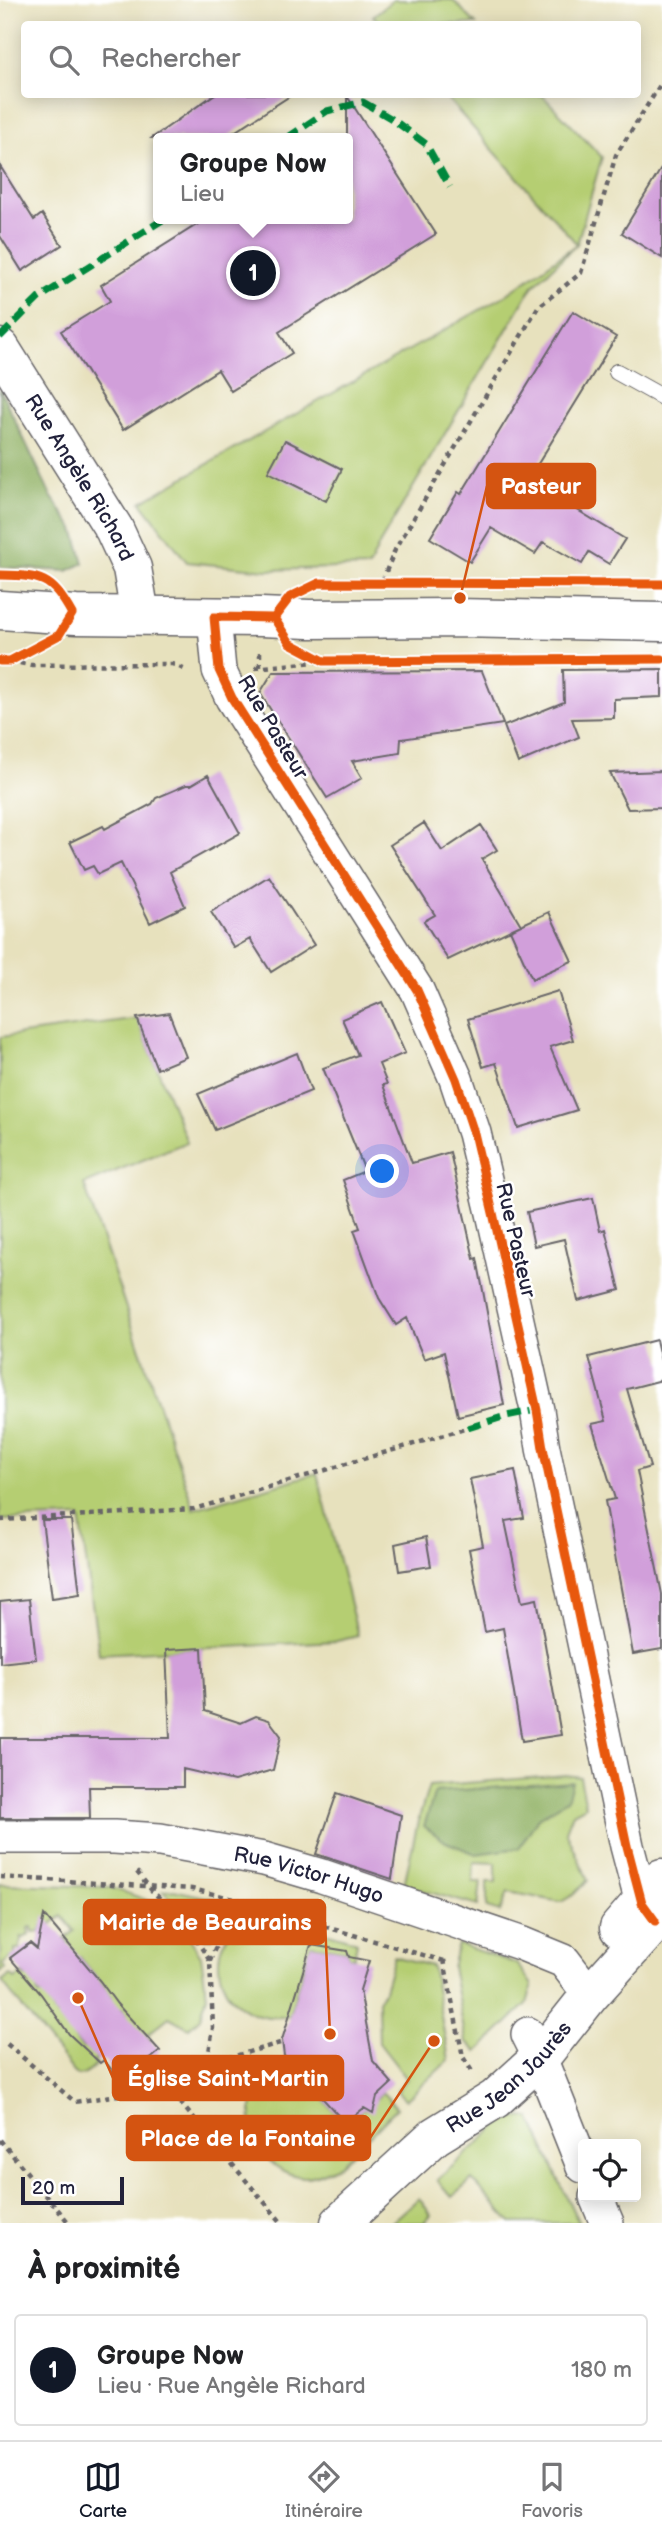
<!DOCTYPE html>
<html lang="fr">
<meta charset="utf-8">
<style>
body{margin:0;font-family:"Balsamiq Sans",sans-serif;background:#f2f2f2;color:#202124}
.controls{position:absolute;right:21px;bottom:21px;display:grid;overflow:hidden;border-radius:7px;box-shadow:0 4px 18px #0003}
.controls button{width:63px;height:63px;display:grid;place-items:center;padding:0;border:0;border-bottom:2px solid #e0e0e0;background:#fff;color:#202124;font:35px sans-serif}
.scale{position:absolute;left:21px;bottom:18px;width:103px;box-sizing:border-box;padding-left:7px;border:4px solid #22223b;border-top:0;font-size:19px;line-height:24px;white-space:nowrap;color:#22223b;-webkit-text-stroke:5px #fff;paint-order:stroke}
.you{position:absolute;left:383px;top:1172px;width:24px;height:24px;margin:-18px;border:5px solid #fff;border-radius:50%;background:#1a73e8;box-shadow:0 0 0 10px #1a73e833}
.badge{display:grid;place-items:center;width:46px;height:46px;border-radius:50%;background:#111827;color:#fff;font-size:23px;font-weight:700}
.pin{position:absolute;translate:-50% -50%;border:4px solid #fff;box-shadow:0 2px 7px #0006}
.popup{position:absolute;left:153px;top:133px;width:200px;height:91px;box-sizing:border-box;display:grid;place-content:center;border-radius:7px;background:#fff;filter:drop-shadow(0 2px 5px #0005);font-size:23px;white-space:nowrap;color:#757577}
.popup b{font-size:26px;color:#202124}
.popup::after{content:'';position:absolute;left:50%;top:100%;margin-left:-14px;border:14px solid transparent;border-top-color:#fff}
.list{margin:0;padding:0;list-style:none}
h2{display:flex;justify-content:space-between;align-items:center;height:91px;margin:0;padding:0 28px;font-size:30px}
h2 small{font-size:23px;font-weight:400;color:#757577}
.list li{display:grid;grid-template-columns:46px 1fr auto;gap:21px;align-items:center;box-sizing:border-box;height:112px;margin:0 14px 14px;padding:0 14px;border:2px solid #e0e0e0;border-radius:7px}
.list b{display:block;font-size:26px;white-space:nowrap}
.list p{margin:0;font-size:23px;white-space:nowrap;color:#757577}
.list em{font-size:23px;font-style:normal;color:#757577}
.icon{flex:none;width:38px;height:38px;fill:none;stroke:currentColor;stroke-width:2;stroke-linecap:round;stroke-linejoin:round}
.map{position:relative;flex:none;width:662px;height:2223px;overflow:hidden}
.search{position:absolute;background:#fff;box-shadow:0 4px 18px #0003;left:21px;right:21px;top:21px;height:77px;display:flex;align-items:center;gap:18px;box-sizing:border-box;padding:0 24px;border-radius:7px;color:#757577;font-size:26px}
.sheet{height:217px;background:#fff}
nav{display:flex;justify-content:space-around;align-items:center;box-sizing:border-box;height:98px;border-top:2px solid #e0e0e0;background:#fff;font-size:19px;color:#757577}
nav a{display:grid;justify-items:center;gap:4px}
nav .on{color:#111827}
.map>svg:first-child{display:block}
</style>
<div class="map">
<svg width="662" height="2223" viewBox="0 0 662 2223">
<rect width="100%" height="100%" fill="#fff"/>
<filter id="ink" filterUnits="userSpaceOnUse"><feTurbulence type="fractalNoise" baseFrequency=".0143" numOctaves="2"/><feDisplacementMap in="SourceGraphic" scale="14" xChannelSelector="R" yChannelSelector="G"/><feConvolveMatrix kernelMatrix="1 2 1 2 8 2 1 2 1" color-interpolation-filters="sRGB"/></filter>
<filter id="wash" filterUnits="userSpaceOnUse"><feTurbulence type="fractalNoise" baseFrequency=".00686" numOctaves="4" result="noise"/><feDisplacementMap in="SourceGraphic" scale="28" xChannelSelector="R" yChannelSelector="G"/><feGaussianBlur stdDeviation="1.57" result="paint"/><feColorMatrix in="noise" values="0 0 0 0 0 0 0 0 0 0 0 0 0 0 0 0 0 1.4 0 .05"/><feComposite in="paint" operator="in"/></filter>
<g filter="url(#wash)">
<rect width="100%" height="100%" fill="#e7e1bd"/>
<path fill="#b5ce72" stroke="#6c7856" stroke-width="2" d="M 393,0 L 453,0 L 476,24 L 381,24 L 373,16 Z
M 444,95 L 542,95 L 602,157 L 577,244 L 532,287 L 380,543 L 369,567 L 266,570 L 187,562 L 141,502 L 506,295 L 577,244 Z
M 137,1018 L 187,1142 L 84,1184 L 194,1509 L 317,1473 L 358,1636 L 337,1641 L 99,1654 L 80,1517 L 0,1520 L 0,1037 Z
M 566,1775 L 580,1777 L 586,1806 L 573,1813 L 566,1831 L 588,1880 L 573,1895 L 561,1902 L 508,1892 L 500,1912 L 487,1908 L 487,1882 L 496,1882 L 496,1863 L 474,1862 L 473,1882 L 481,1882 L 478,1906 L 404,1885 L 418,1821 L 429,1786 Z
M 0,1884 L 109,1887 L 159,1904 L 186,1932 L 201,1956 L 207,1996 L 200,2018 L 189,2028 L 169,2017 L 148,2034 L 156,2056 L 145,2064 L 125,2013 L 122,2009 L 120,2011 L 109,1999 L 112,1997 L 109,1993 L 83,1961 L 80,1957 L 76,1959 L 66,1945 L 68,1942 L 65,1939 L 74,1931 L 62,1916 L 47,1928 L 42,1927 L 41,1931 L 33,1932 L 32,1927 L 28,1928 L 29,1934 L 24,1938 L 21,1937 L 20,1949 L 15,1949 L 15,1955 L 3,1964 L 6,1968 L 0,1973 Z
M 174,1890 L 237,1904 C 234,1914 218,1926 212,1938 L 205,1939 L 192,1920 L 163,1891 Z
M 259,1910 L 357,1942 L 354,1958 L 349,1957 L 347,1951 L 311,1945 L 289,2016 C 220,2029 188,1940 259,1910 Z
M 458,1944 L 517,1964 L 532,1985 L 527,2004 L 477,2052 L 466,2041 L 452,1967 Z
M 394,1956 L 432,1966 L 449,2060 L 406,2100 L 397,2091 L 407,2079 L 379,2043 L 378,2001 L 384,1990 Z
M 22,1974 L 25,1977 L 27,1975 L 39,1990 L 37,1991 L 39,1995 L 43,1993 L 54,2012 L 80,2045 L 83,2048 L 86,2046 L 97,2059 L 94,2062 L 97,2065 L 83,2075 L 78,2076 L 74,2072 L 2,1982 L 11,1975 L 15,1979 Z
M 298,2071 L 345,2123 L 364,2108 L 367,2109 L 382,2092 L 397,2108 C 383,2121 349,2160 335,2167 C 327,2171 313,2178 304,2177 C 265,2174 233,2124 261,2090 C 270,2080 285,2075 298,2071 Z
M 530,2117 L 574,2213 L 579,2223 L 511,2223 L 472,2180 L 452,2197 L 437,2180 L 502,2122 L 513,2118 Z
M 419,2198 L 431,2215 L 423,2223 L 391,2223 Z"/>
<path fill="#90b164" stroke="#596a50" stroke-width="2" d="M 0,389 L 51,496 L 74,529 L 84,563 L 67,571 L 0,567 Z
M 572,1782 L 567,1800 L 538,1818 L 519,1848 L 476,1854 L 446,1842 L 424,1826 L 435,1792 Z"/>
<g id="blocks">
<path fill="#d19fda" d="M 215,94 L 293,94 L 225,138 L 152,138 Z
M 347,96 L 436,234 L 279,332 L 292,353 L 231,391 L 218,370 L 123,430 L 61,331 L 110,301 L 101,285 L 206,219 L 347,219 Z
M 0,166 L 34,220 L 42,214 L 62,245 L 22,271 L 0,236 Z
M 662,167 L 662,258 L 622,233 Z
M 573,311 L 616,337 L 528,480 L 625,539 L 609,564 L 589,552 L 582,564 L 543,542 L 535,554 L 491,528 L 470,562 L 430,538 L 458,492 L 461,494 Z
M 285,440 L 342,469 L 326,501 L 268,472 Z
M 662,669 L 662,697 L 614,699 L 614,718 L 572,719 L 579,737 L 518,763 L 504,726 L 564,702 L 563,670 Z
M 482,671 L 503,724 L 401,739 L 400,753 L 352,761 L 362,778 L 327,798 L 260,693 L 273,672 Z
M 662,771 L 662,808 L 628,809 L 610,773 Z
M 208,775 L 240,833 L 170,872 L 185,906 L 150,923 L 121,863 L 98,874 L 93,866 L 84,870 L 70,842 L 103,826 L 105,829 L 152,804 L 156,798 L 186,785 L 191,785 Z
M 424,823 L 442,851 L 481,825 L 497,850 L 482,859 L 521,925 L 448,960 L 424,921 L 435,915 L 390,845 Z
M 269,876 L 314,945 L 271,972 L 250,939 L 234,948 L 211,912 Z
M 549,912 L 572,961 L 532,979 L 510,930 Z
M 558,991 L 573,1040 L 550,1047 L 577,1110 L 518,1128 L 496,1063 L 483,1067 L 468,1019 Z
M 382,1002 L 405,1053 L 379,1064 L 387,1084 L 383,1085 L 412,1163 L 450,1152 L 474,1259 L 477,1258 L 504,1405 L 458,1416 L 444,1352 L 424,1359 L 407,1318 L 396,1325 L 379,1298 L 354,1230 L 360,1228 L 343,1180 L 365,1171 L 323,1068 L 358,1055 L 342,1019 Z
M 169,1013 L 186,1057 L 157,1069 L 137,1018 Z
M 297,1053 L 311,1091 L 215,1130 L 198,1094 Z
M 593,1198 L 600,1231 L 605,1229 L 620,1290 L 578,1301 L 564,1239 L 534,1246 L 527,1212 Z
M 656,1340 L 662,1365 L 662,1380 L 627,1389 L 650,1467 L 637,1471 L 662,1594 L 662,1649 L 633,1654 L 605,1501 L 615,1499 L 592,1424 L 606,1421 L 589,1357 Z
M 515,1470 L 524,1518 L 505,1521 L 522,1602 L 537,1599 L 561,1735 L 522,1741 L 503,1628 L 485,1632 L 469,1549 L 483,1546 L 470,1479 Z
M 42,1520 L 71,1520 L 80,1594 L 52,1598 Z
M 426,1537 L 431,1566 L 399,1571 L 395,1544 Z
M 29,1599 L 36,1659 L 0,1663 L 0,1602 Z
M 202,1648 L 205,1711 L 241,1723 L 256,1716 L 269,1720 L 281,1736 L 273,1770 L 234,1781 L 183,1769 L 183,1787 L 89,1787 L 90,1818 L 0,1818 L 0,1738 L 170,1738 L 166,1650 Z
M 337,1793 L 401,1815 L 392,1879 L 316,1854 Z
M 44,1915 L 100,1981 L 117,2004 L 160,2051 L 122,2083 L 104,2060 L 100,2063 L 69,2034 L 41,1994 L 10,1958 L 30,1943 L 37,1949 Z
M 311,1945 L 347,1951 L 349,1957 L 369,1961 L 360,1990 L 373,2061 L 392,2083 L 377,2097 L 373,2113 L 364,2108 L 345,2123 L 284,2056 L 282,2040 Z"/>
</g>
</g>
<g filter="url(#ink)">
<use href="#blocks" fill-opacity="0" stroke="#676568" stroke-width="2"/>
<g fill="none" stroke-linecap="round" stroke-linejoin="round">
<defs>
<path id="lane" d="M 617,372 L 662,397"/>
<g id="street">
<path d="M 214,617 L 219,670 L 232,698 L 417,990 L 456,1079 L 474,1133 L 493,1213 L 537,1410 L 543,1448 L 627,1846 L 642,1903 L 655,1920"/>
<path id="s1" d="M 0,1837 L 114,1837 L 160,1840 L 264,1859 L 322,1876 L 520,1943 L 564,1961 L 590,1995"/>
<path d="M 528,2034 L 540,2058 L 583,2166"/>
<path d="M 596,2197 L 607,2223"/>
</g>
<g id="secondary">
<path id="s2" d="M 0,348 L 114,529 L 132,568 L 140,615"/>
<path d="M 0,610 L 76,615 L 261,617 L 309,619 L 456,618 L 662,622"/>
<path d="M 619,1928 L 662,1878"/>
<path id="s3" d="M 340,2223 L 435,2136 L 495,2099 L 540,2058 L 590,1995 L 662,1915"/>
</g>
</defs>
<use href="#lane" stroke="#676568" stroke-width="18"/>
<use href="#street" stroke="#676568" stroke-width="36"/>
<use href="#secondary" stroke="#676568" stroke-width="41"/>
<path stroke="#676568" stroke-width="4.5" stroke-dasharray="5 5" stroke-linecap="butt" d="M 382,581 L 395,550 L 538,307 L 581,273 L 616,155 L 662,82
M 10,661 L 30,665 L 172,664 L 186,670
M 260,667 L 260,651
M 255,668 L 324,661
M 0,1520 L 194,1509 L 468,1428
M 137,1872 L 153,1892 L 184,1921 L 210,1961 L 213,2028 L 207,2064
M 0,1877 L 192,1889 L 256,1904 L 305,1921 L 444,1961
M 444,1960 L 463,2057 L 473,2073
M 210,1961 C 219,1937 229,1913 255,1904
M 7,2044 L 75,2102 L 167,2087 L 207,2064 L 280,2043
M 167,2087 L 282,2223
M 0,2140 L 69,2223"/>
<use href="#lane" stroke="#fff" stroke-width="16"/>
<use href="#street" stroke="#fff" stroke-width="33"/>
<use href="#secondary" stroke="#fff" stroke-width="38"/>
<path stroke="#00873e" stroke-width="7" stroke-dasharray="14 7" stroke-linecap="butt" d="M 287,138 L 327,111 L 363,102 L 392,119 L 426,144 L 450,187
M 0,337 L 39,298 L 164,219
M 468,1428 L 506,1416 L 537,1410"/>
<defs>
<path id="cycleway" d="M 0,575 C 41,576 51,576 72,614 L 59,635 L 10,661 L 0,661
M 274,618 L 214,617 L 219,670 L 232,698 L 417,990 L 456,1079 L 474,1133 L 493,1213 L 537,1410 L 543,1448 L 627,1846 L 642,1903 L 655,1921
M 274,618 L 290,643 L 324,661 L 662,659
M 274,618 L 290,597 L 319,583 L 662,584"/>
</defs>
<use href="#cycleway" stroke="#fff" stroke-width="13"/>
<use href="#cycleway" stroke="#e8590c" stroke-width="9"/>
</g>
</g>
<g text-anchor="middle" stroke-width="5" stroke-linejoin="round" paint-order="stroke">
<g font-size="21" fill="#22223b" stroke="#fff">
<text dy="7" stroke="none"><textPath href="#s2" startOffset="152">Rue Angèle Richard</textPath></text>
<text transform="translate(273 727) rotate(59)" y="7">Rue Pasteur</text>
<text transform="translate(516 1240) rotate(77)" y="7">Rue Pasteur</text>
<text dy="7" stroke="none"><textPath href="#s1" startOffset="313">Rue Victor Hugo</textPath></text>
<text dy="7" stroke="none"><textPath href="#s3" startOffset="224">Rue Jean Jaurès</textPath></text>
</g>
</g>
<path fill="none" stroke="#d45411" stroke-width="2.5" d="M460 598L487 486M330 2034L325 1922M78 1998L113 2078M434 2041L370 2138"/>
<g fill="#d45411" stroke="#fff" stroke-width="2.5">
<circle cx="460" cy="598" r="7"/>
<circle cx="330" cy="2034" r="7"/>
<circle cx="78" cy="1998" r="7"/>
<circle cx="434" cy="2041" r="7"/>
</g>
<g fill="#d45411" stroke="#d45411" stroke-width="2.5">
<rect x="487" y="464" width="108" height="44" rx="7"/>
<rect x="84" y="1900" width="241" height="44" rx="7"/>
<rect x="113" y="2056" width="230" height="44" rx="7"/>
<rect x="127" y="2116" width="243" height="44" rx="7"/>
</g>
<g font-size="23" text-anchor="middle" font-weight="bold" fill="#fff">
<text x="541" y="494">Pasteur</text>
<text x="205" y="1930">Mairie de Beaurains</text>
<text x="228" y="2086">Église Saint-Martin</text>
<text x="248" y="2146">Place de la Fontaine</text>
</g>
</svg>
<div class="controls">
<button><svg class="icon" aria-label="locate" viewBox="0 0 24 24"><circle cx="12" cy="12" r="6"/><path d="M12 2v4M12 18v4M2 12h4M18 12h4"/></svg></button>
</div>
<div class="scale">20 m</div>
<div class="you"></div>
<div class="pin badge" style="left:253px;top:273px">1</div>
<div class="popup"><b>Groupe Now</b>Lieu</div>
<div class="search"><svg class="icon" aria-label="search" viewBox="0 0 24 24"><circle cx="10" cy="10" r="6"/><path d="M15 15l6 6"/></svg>Rechercher</div>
</div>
<section class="sheet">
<h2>À proximité<small></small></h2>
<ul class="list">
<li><span class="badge">1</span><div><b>Groupe Now</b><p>Lieu · Rue Angèle Richard</p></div><em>180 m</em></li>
</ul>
</section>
<nav>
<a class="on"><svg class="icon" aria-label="map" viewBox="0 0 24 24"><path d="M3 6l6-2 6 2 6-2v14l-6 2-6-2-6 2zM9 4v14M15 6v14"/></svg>Carte</a>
<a><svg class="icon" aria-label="directions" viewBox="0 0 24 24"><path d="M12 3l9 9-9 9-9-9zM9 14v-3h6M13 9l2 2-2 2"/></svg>Itinéraire</a>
<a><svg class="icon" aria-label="saved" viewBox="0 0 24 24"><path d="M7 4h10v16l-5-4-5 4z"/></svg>Favoris</a>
</nav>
